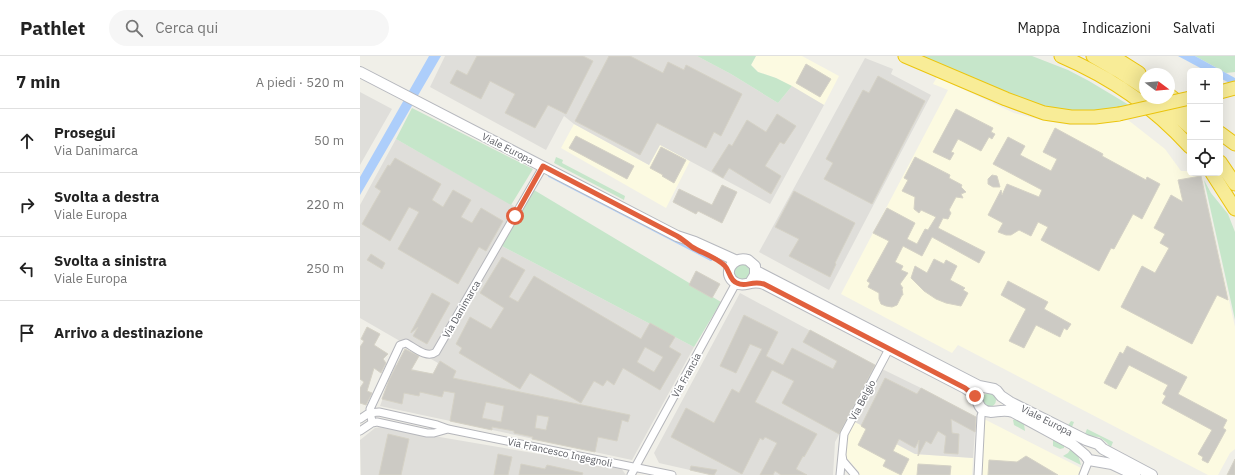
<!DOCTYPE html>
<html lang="it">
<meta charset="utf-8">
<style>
body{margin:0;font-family:"IBM Plex Sans",sans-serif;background:#f6f6f6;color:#222}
.controls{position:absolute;right:12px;top:12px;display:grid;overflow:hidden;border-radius:6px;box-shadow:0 4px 16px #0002}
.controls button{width:36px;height:36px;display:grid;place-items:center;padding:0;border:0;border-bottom:1px solid #e0e0e0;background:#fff;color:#222;font:20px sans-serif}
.compass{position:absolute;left:779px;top:12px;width:36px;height:36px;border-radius:50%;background:#fff;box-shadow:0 4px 16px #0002;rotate:106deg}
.stop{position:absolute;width:12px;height:12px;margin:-9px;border:3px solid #e1603d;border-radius:50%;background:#fff}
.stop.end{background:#e1603d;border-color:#fff;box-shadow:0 1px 4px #0008}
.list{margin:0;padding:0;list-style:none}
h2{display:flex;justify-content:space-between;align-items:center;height:52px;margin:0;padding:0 16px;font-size:17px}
h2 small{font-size:13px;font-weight:400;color:#767676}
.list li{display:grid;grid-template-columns:26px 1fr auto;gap:12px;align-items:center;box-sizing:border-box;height:64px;padding:0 16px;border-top:1px solid #e0e0e0}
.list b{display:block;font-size:15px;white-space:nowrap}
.list p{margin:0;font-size:13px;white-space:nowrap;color:#767676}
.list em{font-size:13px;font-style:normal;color:#767676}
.icon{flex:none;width:22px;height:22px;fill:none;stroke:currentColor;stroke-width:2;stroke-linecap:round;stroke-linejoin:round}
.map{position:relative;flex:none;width:875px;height:419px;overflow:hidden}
header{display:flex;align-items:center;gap:24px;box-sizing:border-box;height:56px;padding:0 20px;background:#fff;border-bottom:1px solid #e0e0e0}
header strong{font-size:19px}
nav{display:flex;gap:22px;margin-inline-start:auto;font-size:14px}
.search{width:280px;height:36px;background:#f6f6f6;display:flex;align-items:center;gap:10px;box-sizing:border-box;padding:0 14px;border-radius:22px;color:#767676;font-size:15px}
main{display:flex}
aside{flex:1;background:#fff}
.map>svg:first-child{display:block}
</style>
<header>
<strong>Pathlet</strong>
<div class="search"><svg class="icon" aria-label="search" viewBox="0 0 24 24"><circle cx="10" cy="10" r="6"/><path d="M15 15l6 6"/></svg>Cerca qui</div>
<nav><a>Mappa</a><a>Indicazioni</a><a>Salvati</a></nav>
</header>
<main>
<aside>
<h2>7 min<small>A piedi · 520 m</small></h2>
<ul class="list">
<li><svg class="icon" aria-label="ahead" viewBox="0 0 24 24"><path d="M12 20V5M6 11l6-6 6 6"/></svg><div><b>Prosegui</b><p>Via Danimarca</p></div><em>50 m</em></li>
<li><svg class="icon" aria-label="right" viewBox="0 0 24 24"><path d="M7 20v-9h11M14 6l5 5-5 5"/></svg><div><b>Svolta a destra</b><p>Viale Europa</p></div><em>220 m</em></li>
<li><svg class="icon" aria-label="left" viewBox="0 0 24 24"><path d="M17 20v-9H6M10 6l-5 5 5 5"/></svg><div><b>Svolta a sinistra</b><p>Viale Europa</p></div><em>250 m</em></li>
<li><svg class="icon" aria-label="arrive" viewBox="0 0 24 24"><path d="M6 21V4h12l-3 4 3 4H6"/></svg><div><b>Arrivo a destinazione</b></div></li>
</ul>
</aside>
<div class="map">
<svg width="875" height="419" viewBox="0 0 875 419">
<rect width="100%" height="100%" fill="#f0efe8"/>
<path fill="#fcfae1" d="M 396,0 L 442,0 L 479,20 L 464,49 L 416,22 L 398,16 L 391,9 Z
M 577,21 L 654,57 L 681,64 L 709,69 L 730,69 L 768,64 L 805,93 L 821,115 L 830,115 L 830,117 L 838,117 L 841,120 L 875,271 L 875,393 L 870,397 L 858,419 L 848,419 L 598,289 L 592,297 L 481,238 L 588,34 L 573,28 Z
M 214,68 L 289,109 L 300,88 L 330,105 L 306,152 L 201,92 Z
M 624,363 L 723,413 L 721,419 L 621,419 Z
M 495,366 L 555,398 L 613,402 L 612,419 L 499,419 L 499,416 L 486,401 L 487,381 Z"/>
<path fill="#dfdeda" d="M 85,0 L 337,0 L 371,18 L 418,47 L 432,30 L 464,49 L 410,148 L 300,89 L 289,109 L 214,68 L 204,60 L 186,94 L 70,31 Z
M 505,2 L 533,13 L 531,18 L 571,39 L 469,234 L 399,196 Z
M 0,36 L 32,53 L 0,109 Z
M 36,83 L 161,154 L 142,190 L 334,291 L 272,404 L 20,350 L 35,309 L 73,318 L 78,307 L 0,262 L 0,149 Z
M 380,237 L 516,310 L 475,386 L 473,419 L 352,419 L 299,407 L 294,397 Z
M 522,313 L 561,332 L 616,361 L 613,402 L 555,398 L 495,366 Z
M 21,371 L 261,412 L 266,419 L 1,419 L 0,384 L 15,372 Z"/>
<path fill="#c6e6ca" d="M 337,0 L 396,0 L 391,9 L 398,16 L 416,22 L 432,30 L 418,47 L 371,18 Z
M 557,0 L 672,0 L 708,14 L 729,25 L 769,49 L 744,55 L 706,55 L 669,47 Z
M 835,0 L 875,0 L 875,16 L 866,17 Z
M 52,52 L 173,113 L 151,149 L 36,83 Z
M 196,101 L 203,104 L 202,107 L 265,140 L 264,144 L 194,107 Z
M 844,124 L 851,137 L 868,158 L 875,176 L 875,264 Z
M 174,134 L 361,246 L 334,291 L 142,190 L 161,154 Z
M374 216a8 8 0 1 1 16 0a8 8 0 1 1-16 0Z
M622 344a7 7 0 1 1 14 0a7 7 0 1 1-14 0Z
M 655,363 L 704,388 L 704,392 L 700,393 L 693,390 L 693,383 L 664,368 L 665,375 L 654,369 L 653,364 Z
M 711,365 L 714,366 L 712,371 L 725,378 L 727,373 L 753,386 L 751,391 L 756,394 L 755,396 L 746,386 L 739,381 L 726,380 L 707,371 Z
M 712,391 L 717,396 L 721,409 L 703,400 L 708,397 Z"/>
<path fill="#adcefb" d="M 69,0 L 81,0 L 0,139 L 0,121 Z
M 818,0 L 835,0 L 875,22 L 875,30 L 860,22 L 860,15 L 846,15 Z"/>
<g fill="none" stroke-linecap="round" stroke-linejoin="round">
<path stroke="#adcefb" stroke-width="2" d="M 189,120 L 351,204"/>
</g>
<path fill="#cccac4" stroke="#d5d2c6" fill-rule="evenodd" d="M 117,0 L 223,0 L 233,5 L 206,58 L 188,49 L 175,72 L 145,57 L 155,38 L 130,25 L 121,43 L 90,27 L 97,14 L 107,19 Z
M 249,0 L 270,0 L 303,17 L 308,6 L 324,14 L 326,9 L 382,38 L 361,80 L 354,76 L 346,92 L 297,67 L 280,99 L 215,65 Z
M 446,8 L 471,23 L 460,41 L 436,27 Z
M 518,20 L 565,45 L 512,148 L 464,123 L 473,107 L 466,103 L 503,34 L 509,37 Z
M 596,53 L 633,72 L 631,76 L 635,78 L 632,83 L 629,81 L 621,95 L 598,83 L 591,96 L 594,97 L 590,104 L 573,96 Z
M 417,58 L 436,70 L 424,88 L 420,86 L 405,110 L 421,120 L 411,138 L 369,112 L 363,122 L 352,115 L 369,88 L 372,90 L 387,64 L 406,76 Z
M 695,72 L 743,98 L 742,100 L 786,124 L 787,121 L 800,128 L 782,163 L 773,158 L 754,193 L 751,192 L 739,215 L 681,184 L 688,171 L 678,166 L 671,180 L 659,174 L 651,179 L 646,179 L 638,176 L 643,167 L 628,159 L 641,134 L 642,139 L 647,128 L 679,141 L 682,134 L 633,108 L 648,81 L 665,90 L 660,99 L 691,115 L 697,103 L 683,96 Z
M 216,80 L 274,110 L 267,123 L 209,92 Z
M 301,91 L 326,104 L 314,127 L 302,120 L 303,119 L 290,112 Z
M 555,101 L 590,119 L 589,122 L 602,129 L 601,131 L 606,136 L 601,138 L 603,142 L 596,141 L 589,154 L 591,157 L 588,163 L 583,162 L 578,172 L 625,196 L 619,207 L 572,181 L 562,200 L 543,190 L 535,206 L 543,210 L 541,214 L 548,217 L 540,228 L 543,232 L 542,233 L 543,239 L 542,239 L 537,249 L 532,251 L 526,250 L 521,248 L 519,243 L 519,237 L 508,231 L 510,227 L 507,225 L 529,185 L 513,177 L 527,152 L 555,167 L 547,183 L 557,188 L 565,173 L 568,174 L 576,161 L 561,154 L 559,157 L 554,153 L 555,141 L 542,135 L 548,124 L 544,122 Z
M 35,102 L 81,128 L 72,144 L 83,151 L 93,134 L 111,144 L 101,161 L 112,167 L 121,152 L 143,165 L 126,195 L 119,191 L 98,228 L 38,193 L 59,156 L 49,151 L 30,185 L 2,168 L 21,135 L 15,131 L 28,109 L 30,110 Z
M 632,119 L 637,120 L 640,131 L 633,131 L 628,128 L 628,123 Z
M 841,120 L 868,244 L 857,239 L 832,288 L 761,251 L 782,210 L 795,217 L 809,192 L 800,187 L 805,178 L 794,172 L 811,139 L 823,146 L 818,124 Z
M 362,129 L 377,136 L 362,167 L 338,155 L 336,158 L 313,146 L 319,133 L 352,149 Z
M 434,135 L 495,167 L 475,207 L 476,208 L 470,221 L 429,200 L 439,183 L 415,171 Z
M 11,198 L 25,207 L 22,213 L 7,204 Z
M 142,201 L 165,214 L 149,241 L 158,246 L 174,220 L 281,283 L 290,267 L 315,281 L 309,291 L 321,298 L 300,334 L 263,312 L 254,329 L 247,324 L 243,330 L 234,325 L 221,347 L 170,317 L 160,333 L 99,297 L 102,292 L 96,288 L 110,261 L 131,273 L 144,252 L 120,237 ZM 285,291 L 303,301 L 294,316 L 277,306 Z
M 574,203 L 584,208 L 586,204 L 597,210 L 590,224 L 605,232 L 603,234 L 608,237 L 601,250 L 586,247 L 576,243 L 564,235 L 551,222 L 555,210 L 567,217 Z
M 336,215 L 360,228 L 352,242 L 329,229 Z
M 648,225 L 688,246 L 684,253 L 711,268 L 707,274 L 704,272 L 700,281 L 676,269 L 664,292 L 649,285 L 666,253 L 641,239 Z
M 72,237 L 90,247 L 67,288 L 53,280 L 58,271 L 51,277 L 51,276 Z
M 384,259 L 418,276 L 406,300 L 423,309 L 432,292 L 473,313 L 477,305 L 443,286 L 450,274 L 515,309 L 479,378 L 422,347 L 434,325 L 412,314 L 395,346 L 457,378 L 444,401 L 443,400 L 436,413 L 447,419 L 421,419 L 415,415 L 413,419 L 400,419 L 417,387 L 405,381 L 403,384 L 400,382 L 382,418 L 311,381 L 326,352 L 354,367 L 372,333 L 379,337 L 402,293 L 390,288 L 376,317 L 360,310 Z
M 7,271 L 20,278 L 14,289 L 28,298 L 23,303 L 26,307 L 21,317 L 14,312 L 7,335 L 12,337 L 6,349 L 0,347 L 0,332 L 4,326 L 0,323 L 0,291 L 4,285 L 1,283 Z
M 767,290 L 827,321 L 818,338 L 867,364 L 863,372 L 866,374 L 848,407 L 842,404 L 843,401 L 838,398 L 852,374 L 802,347 L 806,340 L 803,338 L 808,329 L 769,309 L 756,333 L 744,327 L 760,296 L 763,298 Z
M 45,293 L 59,300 L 51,314 L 73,318 L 80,305 L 96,315 L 93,322 L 270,359 L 268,366 L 262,364 L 257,385 L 238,381 L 235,396 L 172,383 L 173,381 L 154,377 L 154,375 L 132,371 L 132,374 L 90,365 L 95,337 L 84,335 L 82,341 L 60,336 L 59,340 L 44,337 L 42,348 L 22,343 L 29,324 ZM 126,346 L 144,350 L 141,366 L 122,362 ZM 177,359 L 189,361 L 186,374 L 175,372 Z
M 525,322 L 557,338 L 561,332 L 616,361 L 615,376 L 591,363 L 592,377 L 599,378 L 598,398 L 584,397 L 586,380 L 578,375 L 571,388 L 566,385 L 558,400 L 559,384 L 555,392 L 539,383 L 533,395 L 549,403 L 541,419 L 523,410 L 526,404 L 498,389 L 506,373 L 501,370 Z
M 28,378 L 49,383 L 41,419 L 19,419 Z
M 138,398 L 152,401 L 148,419 L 134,419 Z
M 666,400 L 698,419 L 628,419 L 629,404 L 657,406 Z
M 875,403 L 875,419 L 867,419 Z
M 161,408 L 185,413 L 187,409 L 223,417 L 222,419 L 159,419 Z
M 558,408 L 591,410 L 590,419 L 557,419 Z
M 331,410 L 357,414 L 354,419 L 352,419 L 330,414 Z"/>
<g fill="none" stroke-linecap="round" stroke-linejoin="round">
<defs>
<path id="street" d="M 0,363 L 9,357 L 19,356 L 77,369 L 88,373 L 312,419
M 12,367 L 10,353 L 40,289 L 46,287 C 55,292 67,303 76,296 L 183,111
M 0,375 L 12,367 L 17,366 L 67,377 L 74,377 L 88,373
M 482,399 L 483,405 L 495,419
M 271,419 L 376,227
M 480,419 L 484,378 L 529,293
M 618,419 L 621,360 L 623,354
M 723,419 L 729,404"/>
<path id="secondary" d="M 0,16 L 317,180 L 335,186 L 375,204
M 396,215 L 619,330 L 634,333 L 637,335 L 641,340 L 650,346 L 726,384 L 738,388 L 743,393 L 792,419
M 390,227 L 395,219 L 395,210 L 388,204 C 372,199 361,219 376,227 C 385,232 391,223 404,228 L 605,332 C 610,335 615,339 617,344 C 619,348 619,352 624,354 C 631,359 641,352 653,356 L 712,388 L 725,399 L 729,404 L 752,408 L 775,419"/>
<path id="highway" d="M 545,0 L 646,43 L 684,57 L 711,61 L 735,61 L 759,58
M 701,0 C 750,21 794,51 830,91
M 733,0 L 759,15 L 785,32
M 752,0 L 779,17
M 860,36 L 875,32
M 809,39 L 830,55
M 797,42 L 830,71
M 860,77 L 875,88
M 860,106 L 875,128
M 852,117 L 875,153"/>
</defs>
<use href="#street" stroke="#b5b6bb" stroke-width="9"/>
<use href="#secondary" stroke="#b6b8be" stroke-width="12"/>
<use href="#highway" stroke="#ecc50c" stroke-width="15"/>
<use href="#street" stroke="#fff" stroke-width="7"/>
<use href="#secondary" stroke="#fff" stroke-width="10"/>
<use href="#highway" stroke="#f8ec97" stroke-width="13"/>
<defs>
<path id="highway-bridge" d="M 759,58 L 830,42"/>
</defs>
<use href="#highway-bridge" stroke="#ecc50c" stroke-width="15" stroke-linecap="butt"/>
<use href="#highway-bridge" stroke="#f8ec97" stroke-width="13"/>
</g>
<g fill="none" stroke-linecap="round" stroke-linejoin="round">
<path stroke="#e1603d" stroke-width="5" d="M 155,160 L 183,110 L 317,180 C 322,183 327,187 332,191 C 342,197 356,201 365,210 C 370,215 369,224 377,227 C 386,232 391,224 404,228 L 605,332 L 615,340"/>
</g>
<g text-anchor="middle" stroke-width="3.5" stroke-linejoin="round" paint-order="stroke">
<g font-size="10" fill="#5f6167" stroke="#fff">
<text transform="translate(148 92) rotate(27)" y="4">Viale Europa</text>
<text transform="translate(101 253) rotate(-60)" y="4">Via Danimarca</text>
<text transform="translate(326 319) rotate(-61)" y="4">Via Francia</text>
<text transform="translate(502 344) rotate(-62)" y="4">Via Belgio</text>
<text transform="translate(687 364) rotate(27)" y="4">Viale Europa</text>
<text transform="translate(200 396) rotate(12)" y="4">Via Francesco Ingegnoli</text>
</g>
</g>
</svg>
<div class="controls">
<button>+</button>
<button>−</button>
<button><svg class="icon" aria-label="locate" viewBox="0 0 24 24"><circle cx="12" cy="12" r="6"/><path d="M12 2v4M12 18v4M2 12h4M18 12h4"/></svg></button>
</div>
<svg class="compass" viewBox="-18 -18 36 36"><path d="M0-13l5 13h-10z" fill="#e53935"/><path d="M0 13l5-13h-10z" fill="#767676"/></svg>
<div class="stop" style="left:155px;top:160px"></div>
<div class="stop end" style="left:615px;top:340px"></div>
</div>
</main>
